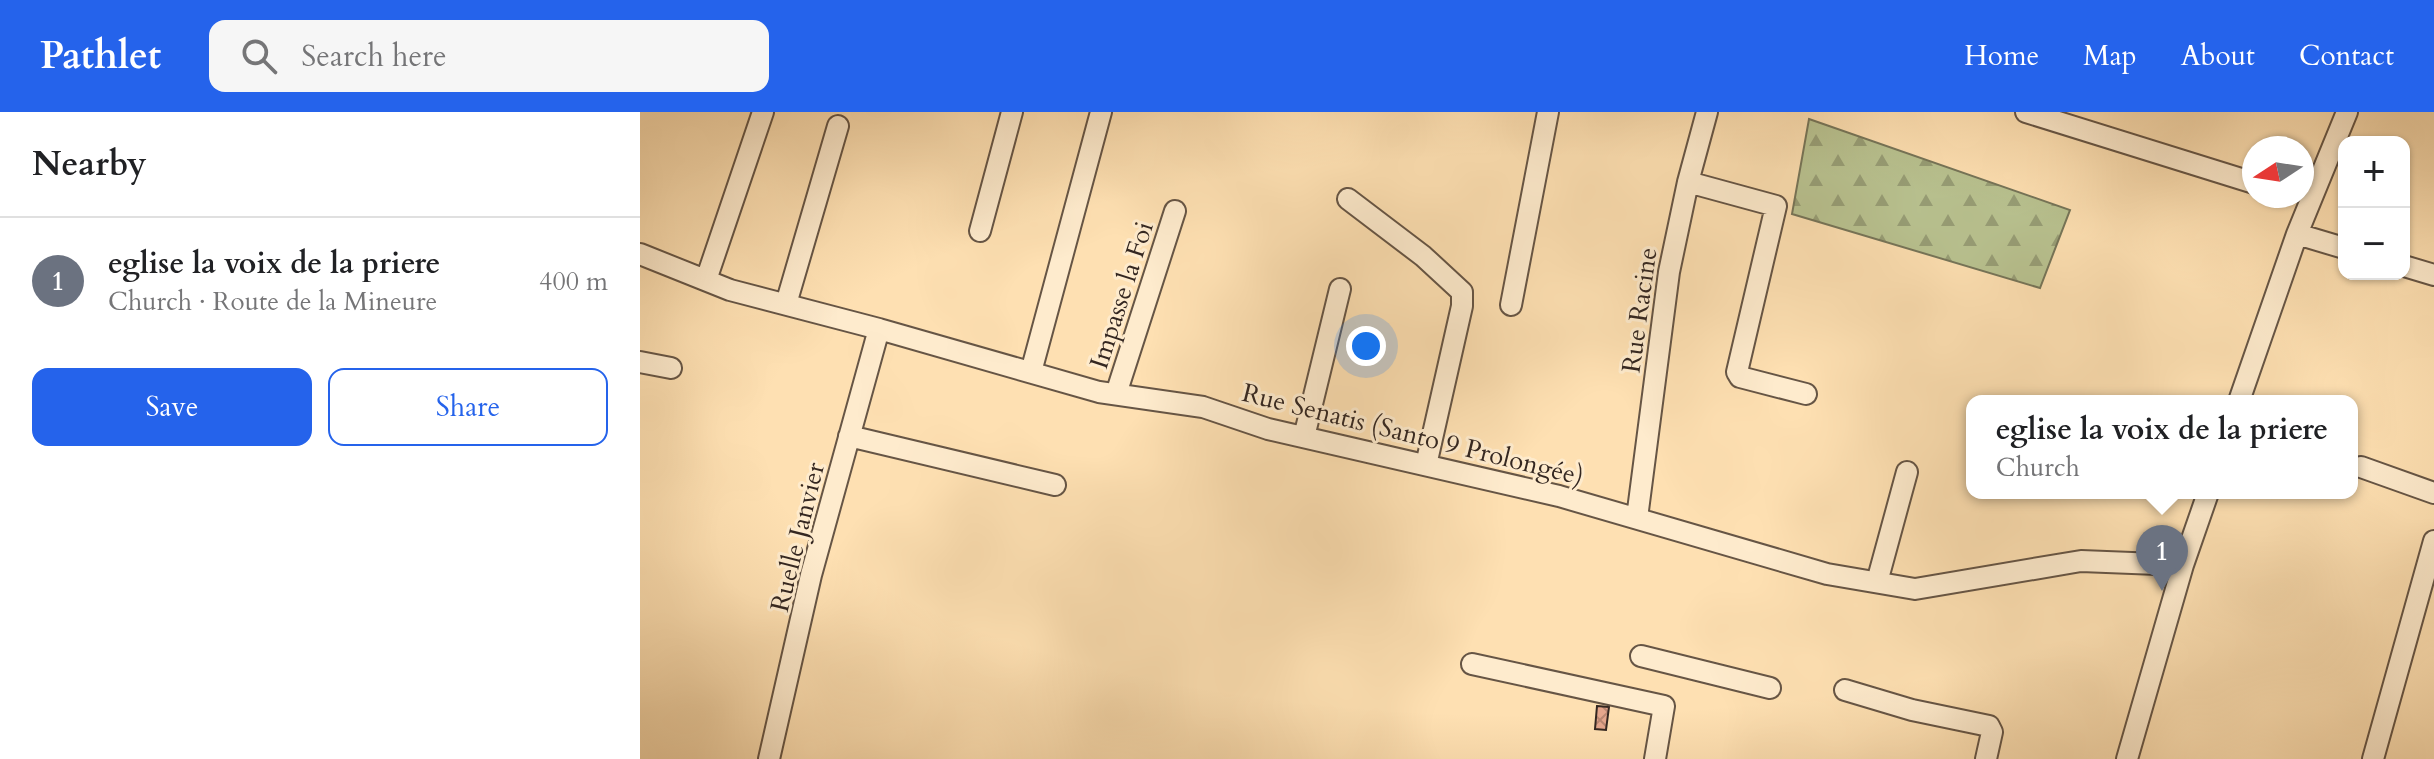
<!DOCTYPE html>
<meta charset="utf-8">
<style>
body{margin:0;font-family:Cardo,serif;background:#f6f6f6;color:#202124}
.controls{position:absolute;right:24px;top:24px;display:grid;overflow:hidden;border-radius:16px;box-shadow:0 2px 6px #0004}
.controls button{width:72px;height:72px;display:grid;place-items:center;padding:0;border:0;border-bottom:2px solid #e0e0e0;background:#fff;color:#202124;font:40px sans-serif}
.compass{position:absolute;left:1602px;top:24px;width:72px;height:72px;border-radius:50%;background:#fff;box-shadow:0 2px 6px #0004;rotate:258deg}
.you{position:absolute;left:726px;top:234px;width:28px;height:28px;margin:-20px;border:6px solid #fff;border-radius:50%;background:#1a73e8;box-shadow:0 0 0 12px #1a73e833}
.badge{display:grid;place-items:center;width:52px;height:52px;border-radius:50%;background:#2563eb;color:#fff;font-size:26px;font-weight:700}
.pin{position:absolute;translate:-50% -66px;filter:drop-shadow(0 2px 4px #0008)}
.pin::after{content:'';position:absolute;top:42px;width:28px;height:24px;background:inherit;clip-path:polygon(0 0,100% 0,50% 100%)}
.popup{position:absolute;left:1326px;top:283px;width:392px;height:104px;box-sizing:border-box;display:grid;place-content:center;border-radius:16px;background:#fff;filter:drop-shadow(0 2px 6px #0005);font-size:26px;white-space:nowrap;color:#757577}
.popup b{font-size:30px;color:#202124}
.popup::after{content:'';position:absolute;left:50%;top:100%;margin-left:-16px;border:16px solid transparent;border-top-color:#fff}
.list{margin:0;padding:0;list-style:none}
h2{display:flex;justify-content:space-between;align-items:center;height:104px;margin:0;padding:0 32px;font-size:34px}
h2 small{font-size:26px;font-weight:400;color:#757577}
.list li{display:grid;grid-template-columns:52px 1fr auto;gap:24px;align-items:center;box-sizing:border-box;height:128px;padding:0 32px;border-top:2px solid #e0e0e0}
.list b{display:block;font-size:30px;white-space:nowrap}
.list p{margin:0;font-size:26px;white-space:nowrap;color:#757577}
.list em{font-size:26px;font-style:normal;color:#757577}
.actions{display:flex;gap:16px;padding:24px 32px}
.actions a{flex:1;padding:18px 0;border:2px solid #2563eb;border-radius:16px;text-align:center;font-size:28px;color:#2563eb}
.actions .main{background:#2563eb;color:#fff}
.icon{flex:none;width:44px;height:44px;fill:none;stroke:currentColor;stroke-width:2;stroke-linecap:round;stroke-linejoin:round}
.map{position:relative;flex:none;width:1794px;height:647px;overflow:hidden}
header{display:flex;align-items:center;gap:48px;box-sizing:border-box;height:112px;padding:0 40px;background:#2563eb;color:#fff}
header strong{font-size:38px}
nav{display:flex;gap:44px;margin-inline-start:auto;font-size:28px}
.search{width:560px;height:72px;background:#f6f6f6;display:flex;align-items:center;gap:20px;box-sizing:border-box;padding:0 28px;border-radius:16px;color:#757577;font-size:30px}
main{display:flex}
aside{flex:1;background:#fff}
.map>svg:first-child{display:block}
</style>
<header>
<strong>Pathlet</strong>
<div class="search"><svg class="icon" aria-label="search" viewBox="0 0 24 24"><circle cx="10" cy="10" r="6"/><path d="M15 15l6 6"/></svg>Search here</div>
<nav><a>Home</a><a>Map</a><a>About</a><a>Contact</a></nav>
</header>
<main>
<aside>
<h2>Nearby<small></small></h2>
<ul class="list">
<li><span class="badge" style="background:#6b7280">1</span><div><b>eglise la voix de la priere</b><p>Church · Route de la Mineure</p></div><em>400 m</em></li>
</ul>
<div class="actions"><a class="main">Save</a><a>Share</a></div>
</aside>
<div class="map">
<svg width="1794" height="647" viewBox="0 0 1794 647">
<defs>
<pattern id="forest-firs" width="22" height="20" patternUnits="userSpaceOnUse" patternTransform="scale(2)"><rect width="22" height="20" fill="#b9c391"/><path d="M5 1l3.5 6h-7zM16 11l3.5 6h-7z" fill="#979e76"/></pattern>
<pattern id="building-cross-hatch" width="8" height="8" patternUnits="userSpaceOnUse" patternTransform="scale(2)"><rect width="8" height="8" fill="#e5a68c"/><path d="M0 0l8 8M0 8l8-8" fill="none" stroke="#ba8772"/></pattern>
</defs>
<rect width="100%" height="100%" fill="#fee0b2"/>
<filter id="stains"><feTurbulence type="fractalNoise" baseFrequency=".0025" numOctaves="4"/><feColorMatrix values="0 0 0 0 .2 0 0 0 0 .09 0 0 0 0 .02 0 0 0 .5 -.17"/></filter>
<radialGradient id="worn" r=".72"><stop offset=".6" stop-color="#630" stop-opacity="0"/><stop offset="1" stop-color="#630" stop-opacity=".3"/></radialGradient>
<path fill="url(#forest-firs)" stroke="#767559" stroke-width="2" d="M 1169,7 L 1430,98 L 1400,176 L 1152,102 Z"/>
<path fill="url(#building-cross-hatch)" stroke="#342721" stroke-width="2" d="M 957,594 L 969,595 L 966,618 L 955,617 Z"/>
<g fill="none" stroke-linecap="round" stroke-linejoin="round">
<defs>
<path id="minor" d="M 1386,0 L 1614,71
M 1048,70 L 1136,94 L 1097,260 L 1100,265 L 1166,282
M 708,87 L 783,144 L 822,180 L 822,194 L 786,353
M 340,119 L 372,0
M 1657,122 L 1704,136
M 0,142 L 90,178 L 239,217 L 459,280 L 563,295 L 628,317 L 919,384 L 1187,462 L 1275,477 L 1441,449 L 1543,453
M 1764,154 L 1794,163
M 66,168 L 123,0
M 146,192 L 198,14
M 871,193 L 908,0
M 0,250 L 31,256
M 391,260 L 461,0
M 476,282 L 535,99
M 1599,289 L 1657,122 L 1707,0
M 209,324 L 415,373
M 664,325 L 700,177
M 1721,355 L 1794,381
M 997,406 L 1029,160 L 1048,70 L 1067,0
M 1237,470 L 1267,360
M 1001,544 L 1130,576
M 832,552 L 1024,594 L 1015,647
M 1205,578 L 1272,598 L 1349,614 L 1352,620 L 1346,647
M 129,647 L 171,463 L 239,217
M 1487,647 L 1543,453 L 1568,381
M 1733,647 L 1794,429"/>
</defs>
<use href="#minor" stroke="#665545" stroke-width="24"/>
<use href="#minor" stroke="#feebcd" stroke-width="20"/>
</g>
<g text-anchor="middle" stroke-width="6" stroke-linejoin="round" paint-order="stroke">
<g font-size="26" fill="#342721" stroke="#feebcd">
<text transform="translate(481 183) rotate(-72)" y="9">Impasse la Foi</text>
<text transform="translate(999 198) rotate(-82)" y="9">Rue Racine</text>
<text transform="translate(773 322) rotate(14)" y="9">Rue Senatis (Santo 9 Prolongée)</text>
<text transform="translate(157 425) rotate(-76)" y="9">Ruelle Janvier</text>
</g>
</g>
<rect width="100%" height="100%" filter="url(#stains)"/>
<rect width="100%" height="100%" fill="url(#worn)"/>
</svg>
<div class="controls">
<button>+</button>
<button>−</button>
</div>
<svg class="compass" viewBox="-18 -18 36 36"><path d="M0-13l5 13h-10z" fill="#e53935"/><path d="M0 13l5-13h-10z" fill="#757577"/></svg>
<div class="you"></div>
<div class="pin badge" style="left:1522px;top:479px;background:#6b7280">1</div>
<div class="popup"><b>eglise la voix de la priere</b>Church</div>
</div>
</main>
